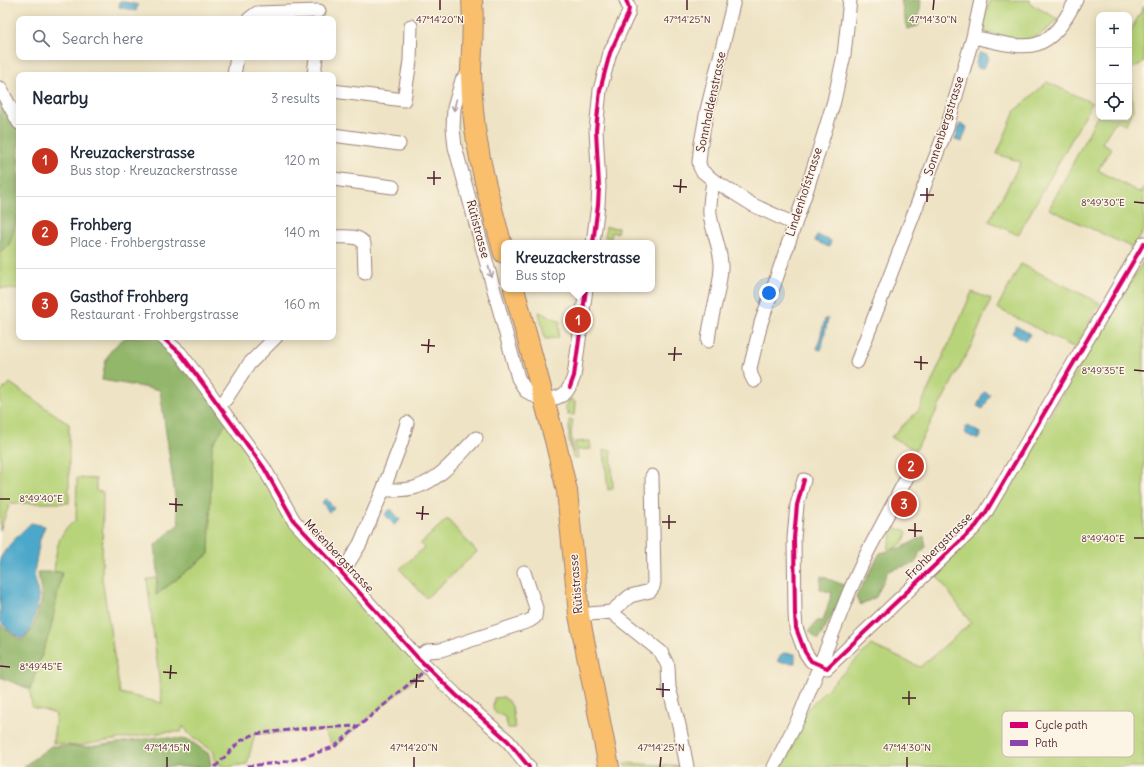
<!DOCTYPE html>
<meta charset="utf-8">
<style>
body{margin:0;font-family:Delius,sans-serif;background:#f2f2f3;color:#1f2937}
.controls{position:absolute;right:12px;top:12px;display:grid;overflow:hidden;border-radius:8px;box-shadow:0 2px 10px #0003}
.controls button{width:36px;height:36px;display:grid;place-items:center;padding:0;border:0;border-bottom:1px solid #e0e1e3;background:#fff;color:#1f2937;font:20px sans-serif}
.you{position:absolute;left:769px;top:293px;width:14px;height:14px;margin:-10px;border:3px solid #fff;border-radius:50%;background:#1a73e8;box-shadow:0 0 0 6px #1a73e833}
.badge{display:grid;place-items:center;width:26px;height:26px;border-radius:50%;background:#c8321e;color:#fff;font-size:13px;font-weight:700}
.pin{position:absolute;translate:-50% -50%;border:2px solid #fff;box-shadow:0 1px 4px #0006}
.popup{position:absolute;left:501px;top:240px;width:154px;height:52px;box-sizing:border-box;display:grid;place-content:center;border-radius:8px;background:#fff;filter:drop-shadow(0 1px 3px #0005);font-size:13px;white-space:nowrap;color:#747a83}
.popup b{font-size:15px;color:#1f2937}
.popup::after{content:'';position:absolute;left:50%;top:100%;margin-left:-8px;border:8px solid transparent;border-top-color:#fff}
.list{margin:0;padding:0;list-style:none}
h2{display:flex;justify-content:space-between;align-items:center;height:52px;margin:0;padding:0 16px;font-size:17px}
h2 small{font-size:13px;font-weight:400;color:#747a83}
.list li{display:grid;grid-template-columns:26px 1fr auto;gap:12px;align-items:center;box-sizing:border-box;height:72px;padding:0 16px;border-top:1px solid #e0e1e3}
.list b{display:block;font-size:15px;white-space:nowrap}
.list p{margin:0;font-size:13px;white-space:nowrap;color:#747a83}
.list em{font-size:13px;font-style:normal;color:#747a83}
.icon{flex:none;width:22px;height:22px;fill:none;stroke:currentColor;stroke-width:2;stroke-linecap:round;stroke-linejoin:round}
.map{position:relative;flex:none;width:1144px;height:767px;overflow:hidden}
.search{position:absolute;background:#fff;box-shadow:0 2px 10px #0003;left:16px;top:16px;width:320px;height:44px;display:flex;align-items:center;gap:10px;box-sizing:border-box;padding:0 14px;border-radius:8px;color:#747a83;font-size:15px}
.panel{position:absolute;background:#fff;box-shadow:0 2px 10px #0003;left:16px;top:72px;width:320px;height:268px;border-radius:8px}
.map>svg:first-child{display:block}
</style>
<div class="map">
<svg width="1144" height="767" viewBox="0 0 1144 767">
<rect width="100%" height="100%" fill="#fcf5e5"/>
<filter id="ink" filterUnits="userSpaceOnUse"><feTurbulence type="fractalNoise" baseFrequency=".025" numOctaves="2"/><feDisplacementMap in="SourceGraphic" scale="8" xChannelSelector="R" yChannelSelector="G"/><feConvolveMatrix kernelMatrix="1 2 1 2 8 2 1 2 1" color-interpolation-filters="sRGB"/></filter>
<filter id="wash" filterUnits="userSpaceOnUse"><feTurbulence type="fractalNoise" baseFrequency=".012" numOctaves="4" result="noise"/><feDisplacementMap in="SourceGraphic" scale="16" xChannelSelector="R" yChannelSelector="G"/><feGaussianBlur stdDeviation="0.9" result="paint"/><feColorMatrix in="noise" values="0 0 0 0 0 0 0 0 0 0 0 0 0 0 0 0 0 1.4 0 .05"/><feComposite in="paint" operator="in"/></filter>
<g filter="url(#wash)">
<rect width="100%" height="100%" fill="#eee3c4"/>
<path fill="#b8d47a" stroke="#817a52" d="M 990,0 L 1030,0 L 1031,4 L 1058,19 C 1049,29 1036,40 1020,40 C 1012,40 995,34 986,33 L 982,27 Z
M 1144,6 L 1144,62 L 1129,70 L 1129,34 Z
M 1047,82 L 1092,103 L 1018,235 L 989,221 L 1021,162 L 997,154 L 1015,111 Z
M 1131,84 L 1133,112 L 1125,125 L 1116,120 L 1102,143 L 1111,148 L 1098,170 L 1140,193 L 1144,186 L 1144,231 L 1133,248 L 1049,209 L 1099,113 L 1099,117 L 1129,117 L 1129,85 Z
M 19,213 L 19,290 L 0,288 L 0,252 L 9,245 Z
M 606,227 L 618,228 L 617,233 L 612,232 L 611,238 L 605,237 Z
M 1144,260 L 1144,767 L 776,767 L 808,708 L 871,645 L 920,667 L 971,623 L 935,573 L 988,518 Z
M 1021,264 L 1100,303 L 1075,348 L 997,308 Z
M 972,292 L 991,299 L 973,342 L 916,450 L 891,437 L 919,410 Z
M 539,312 L 560,321 L 558,338 L 545,339 Z
M 10,383 L 69,424 L 69,503 L 10,503 L 0,530 L 0,392 Z
M 571,398 L 575,402 L 574,415 L 567,415 L 569,413 L 569,411 L 566,412 L 566,406 Z
M 228,420 L 294,521 L 428,668 L 334,747 L 323,731 L 255,734 L 247,764 L 228,767 L 215,763 L 214,752 L 190,735 L 183,726 L 181,732 L 165,732 L 75,746 L 53,743 L 56,714 L 32,707 L 30,689 L 51,628 L 61,572 L 54,572 C 57,548 56,535 76,520 L 77,478 L 96,479 L 96,491 L 103,492 L 102,578 L 120,693 L 162,703 L 147,579 L 157,578 L 156,595 L 209,554 L 212,445 Z
M 569,420 L 573,420 L 571,433 L 573,452 L 577,452 L 578,458 L 573,458 L 569,441 Z
M 590,441 L 591,449 L 575,450 L 575,442 Z
M 604,450 L 611,450 L 613,489 L 608,490 Z
M 447,519 L 477,552 L 426,598 L 400,569 L 424,548 L 420,544 Z
M 892,528 L 905,530 L 907,532 C 905,542 898,550 888,549 L 891,539 Z
M 504,697 L 512,706 L 515,728 L 508,728 L 505,717 L 495,712 L 493,708 L 494,698 Z
M 624,763 L 687,766 L 680,767 L 625,767 Z"/>
<path fill="#92b66a" stroke="#6e6a4a" d="M 901,0 L 921,0 L 918,26 L 907,29 Z
M 0,88 L 19,123 L 19,213 L 9,245 L 0,252 Z
M 126,337 L 162,337 L 228,420 L 212,445 L 209,554 L 156,595 L 158,570 L 155,545 L 179,524 L 160,390 L 102,380 C 106,357 106,352 126,337 Z
M 924,536 L 926,547 L 919,553 L 916,563 L 888,571 L 876,597 L 860,605 L 856,597 L 880,553 L 901,548 Z
M 38,572 L 62,572 L 51,628 L 30,689 L 0,677 L 0,624 L 5,629 L 22,641 L 32,630 L 42,599 Z
M 821,576 L 848,587 L 818,640 L 809,631 L 817,621 L 823,621 L 832,593 L 820,589 Z
M 159,737 L 189,740 L 209,754 L 211,767 L 23,767 L 51,746 L 89,747 Z"/>
<path fill="#4ca8ca" stroke="#4b647a" d="M 120,1 L 138,5 L 136,11 L 119,7 Z
M 980,53 L 987,55 L 989,58 L 983,68 L 979,69 L 976,67 C 976,62 977,57 980,53 Z
M 960,124 L 967,127 L 962,142 L 955,140 Z
M 817,235 L 831,241 L 829,247 L 815,241 Z
M 825,319 L 828,319 L 821,350 L 817,349 Z
M 1016,326 L 1030,334 L 1026,341 L 1012,333 Z
M 984,392 L 990,395 L 983,409 L 977,406 Z
M 968,426 L 980,433 L 981,436 L 979,439 L 976,439 L 966,434 L 965,428 Z
M 326,498 L 334,509 L 329,512 L 322,502 Z
M 391,509 L 400,520 L 394,525 L 385,514 Z
M 31,523 L 45,526 L 40,539 L 34,573 L 39,600 L 30,631 L 22,639 L 7,629 L 0,621 L 0,559 C 7,545 20,534 31,523 Z
M 783,653 L 795,654 L 795,663 L 778,662 L 778,659 Z"/>
</g>
<g filter="url(#ink)">
<g fill="none" stroke-linecap="round" stroke-linejoin="round">
<defs>
<path id="street" d="M 734,0 L 707,110 L 701,143 L 699,162 L 700,167 L 702,171 L 713,180 L 753,205 L 794,224
M 249,19 L 257,13 L 319,11
M 973,37 C 1029,49 1046,58 1076,0
M 471,71 L 462,80 L 454,108 L 453,128 L 455,147 L 518,378 L 526,391 L 544,401 C 564,396 567,396 574,376 L 586,289
M 234,75 L 237,57
M 314,75 L 316,57
M 0,88 L 19,123
M 333,91 L 404,100 L 410,61 L 411,26
M 333,135 L 399,144
M 333,179 L 393,187
M 333,237 C 342,237 360,234 364,244 L 365,273
M 593,243 L 598,205 L 599,187 L 596,130 L 600,90 L 610,53 L 628,14 L 629,8 L 626,0
M 162,337 L 180,353 L 204,385 L 264,468 L 294,521 L 333,563 L 417,657 L 456,695 L 508,741 L 529,767
M 708,341 C 710,316 720,293 721,268 C 722,250 712,232 710,214 C 709,203 712,191 713,180
M 857,362 L 947,127 L 973,37 L 981,0
M 754,381 L 751,375 L 750,368 L 761,323 L 807,189 L 834,101 L 844,55 L 850,0
M 219,406 L 226,399 L 249,364 L 276,337
M 804,480 L 797,505 L 794,538 L 795,614 L 796,628 L 805,652 L 811,661 L 827,668 L 976,526 L 986,512 L 1144,243
M 383,490 L 401,443 L 407,423
M 342,573 L 360,544 L 383,490 C 394,490 406,491 417,487 C 441,479 458,456 476,438
M 611,612 L 661,652 L 668,666 L 669,688 L 679,725 L 687,767
M 579,615 L 611,612 L 630,596 L 650,591 L 653,587 L 654,582 L 652,476
M 417,657 L 428,651 L 441,650 L 529,621 L 535,617 L 536,608 L 524,572
M 774,767 L 799,717 L 850,590 L 867,553 L 912,468"/>
<path id="primary" d="M 472,0 C 474,24 472,47 471,70 C 471,83 472,97 473,110 C 477,158 491,206 504,253
M 514,289 L 555,440 L 567,491 L 579,615 L 609,767"/>
</defs>
<use href="#street" stroke="#9c8178" stroke-width="15"/>
<use href="#primary" stroke="#9c8178" stroke-width="22"/>
<use href="#street" stroke="#fff" stroke-width="13"/>
<use href="#primary" stroke="#f9bf6d" stroke-width="20"/>
<path stroke="#8e44ad" stroke-width="3" stroke-dasharray="6 3" stroke-linecap="butt" d="M 247,766 L 279,763 L 301,758 L 334,747 L 428,668
M 215,767 L 240,741 L 255,734 L 297,729 L 358,726"/>
<defs>
<path id="cycleway" d="M 593,243 L 598,205 L 599,187 L 596,130 L 600,90 L 610,53 L 628,14 L 629,8 L 626,0
M 162,337 L 180,353 L 204,385 L 264,468 L 294,521 L 333,563 L 417,657 L 456,695 L 508,741 L 529,767
M 570,387 L 574,376 L 586,289
M 804,480 L 797,505 L 794,538 L 795,614 L 796,628 L 805,652 L 811,661 L 827,668 L 976,526 L 986,512 L 1144,243"/>
</defs>
<use href="#cycleway" stroke="#fcf5e5" stroke-width="6"/>
<use href="#cycleway" stroke="#d6006c" stroke-width="4"/>
</g>
<defs><path id="oneway-shaft" d="M-6 0H5M1.5-3L5.5 0L1.5 3" fill="none" stroke-width="1.6" stroke-linecap="round" stroke-linejoin="round"/></defs>
<g stroke="#ae9aa0">
<use href="#oneway-shaft" transform="translate(455 105) rotate(103)"/>
<use href="#oneway-shaft" transform="translate(490 272) rotate(75)"/>
</g>
</g>
<path fill="none" stroke="#4a1f2b" stroke-width="1.5" d="M 440,10 L 440,0M 687,10 L 687,0M 933,10 L 934,0M 427,178 L 441,178M 434,185 L 434,171M 673,186 L 687,187M 680,193 L 681,179M 920,195 L 934,195M 927,202 L 927,188M 1134,202 L 1144,203M 421,345 L 435,346M 428,353 L 429,339M 668,354 L 682,354M 674,361 L 675,347M 914,362 L 928,363M 921,370 L 921,356M 1134,370 L 1144,371M 0,499 L 10,499M 169,504 L 183,505M 176,512 L 176,498M 416,513 L 429,514M 422,520 L 423,506M 662,522 L 676,522M 669,529 L 669,515M 908,530 L 922,531M 915,537 L 915,523M 1134,538 L 1144,538M 0,666 L 10,667M 163,672 L 177,673M 170,679 L 171,665M 410,681 L 424,681M 416,688 L 417,674M 656,689 L 670,690M 663,697 L 663,683M 902,698 L 916,698M 909,705 L 909,691M 167,767 L 167,757M 414,767 L 414,757M 660,767 L 661,757M 907,767 L 907,757"/>
<g text-anchor="middle" stroke-width="3" stroke-linejoin="round" paint-order="stroke">
<g font-size="12" fill="#4a1f2b" stroke="#fcf5e5">
<text transform="translate(711 102) rotate(-78)" y="4">Sonnhaldenstrasse</text>
<text transform="translate(944 126) rotate(-72)" y="4">Sonnenbergstrasse</text>
<text transform="translate(804 192) rotate(-72)" y="4">Lindenhofstrasse</text>
<text transform="translate(478 229) rotate(75)" y="4">Rütistrasse</text>
<text transform="translate(939 546) rotate(-45)" y="4">Frohbergstrasse</text>
<text transform="translate(339 556) rotate(47)" y="4">Meienbergstrasse</text>
<text transform="translate(576 584) rotate(-95)" y="4">Rütistrasse</text>
</g>
</g>
<rect x="1002" y="711" width="132" height="46" rx="6" fill="#fcf5e5" stroke="#c7b5ad" stroke-width="1"/>
<rect x="1010" y="722" width="18" height="6" fill="#d6006c"/>
<rect x="1010" y="740" width="18" height="6" fill="#8e44ad"/>
<g font-size="11" fill="#4a1f2b">
<text x="1035" y="729">Cycle path</text>
<text x="1035" y="747">Path</text>
</g>
<g font-size="10" text-anchor="middle" fill="#4a1f2b" stroke="#fcf5e5" stroke-width="3" stroke-linejoin="round" paint-order="stroke">
<text x="440" y="23">47°14'20"N</text>
<text x="687" y="23">47°14'25"N</text>
<text x="933" y="23">47°14'30"N</text>
<text x="1103" y="206">8°49'30"E</text>
<text x="1103" y="374">8°49'35"E</text>
<text x="41" y="502">8°49'40"E</text>
<text x="1103" y="542">8°49'40"E</text>
<text x="41" y="670">8°49'45"E</text>
<text x="167" y="751">47°14'15"N</text>
<text x="414" y="751">47°14'20"N</text>
<text x="661" y="751">47°14'25"N</text>
<text x="907" y="751">47°14'30"N</text>
</g>
</svg>
<div class="controls">
<button>+</button>
<button>−</button>
<button><svg class="icon" aria-label="locate" viewBox="0 0 24 24"><circle cx="12" cy="12" r="6"/><path d="M12 2v4M12 18v4M2 12h4M18 12h4"/></svg></button>
</div>
<div class="you"></div>
<div class="pin badge" style="left:578px;top:320px">1</div>
<div class="popup"><b>Kreuzackerstrasse</b>Bus stop</div>
<div class="pin badge" style="left:911px;top:466px">2</div>
<div class="pin badge" style="left:904px;top:504px">3</div>
<div class="search"><svg class="icon" aria-label="search" viewBox="0 0 24 24"><circle cx="10" cy="10" r="6"/><path d="M15 15l6 6"/></svg>Search here</div>
<section class="panel">
<h2>Nearby<small>3 results</small></h2>
<ul class="list">
<li><span class="badge">1</span><div><b>Kreuzackerstrasse</b><p>Bus stop · Kreuzackerstrasse</p></div><em>120 m</em></li>
<li><span class="badge">2</span><div><b>Frohberg</b><p>Place · Frohbergstrasse</p></div><em>140 m</em></li>
<li><span class="badge">3</span><div><b>Gasthof Frohberg</b><p>Restaurant · Frohbergstrasse</p></div><em>160 m</em></li>
</ul>
</section>
</div>
